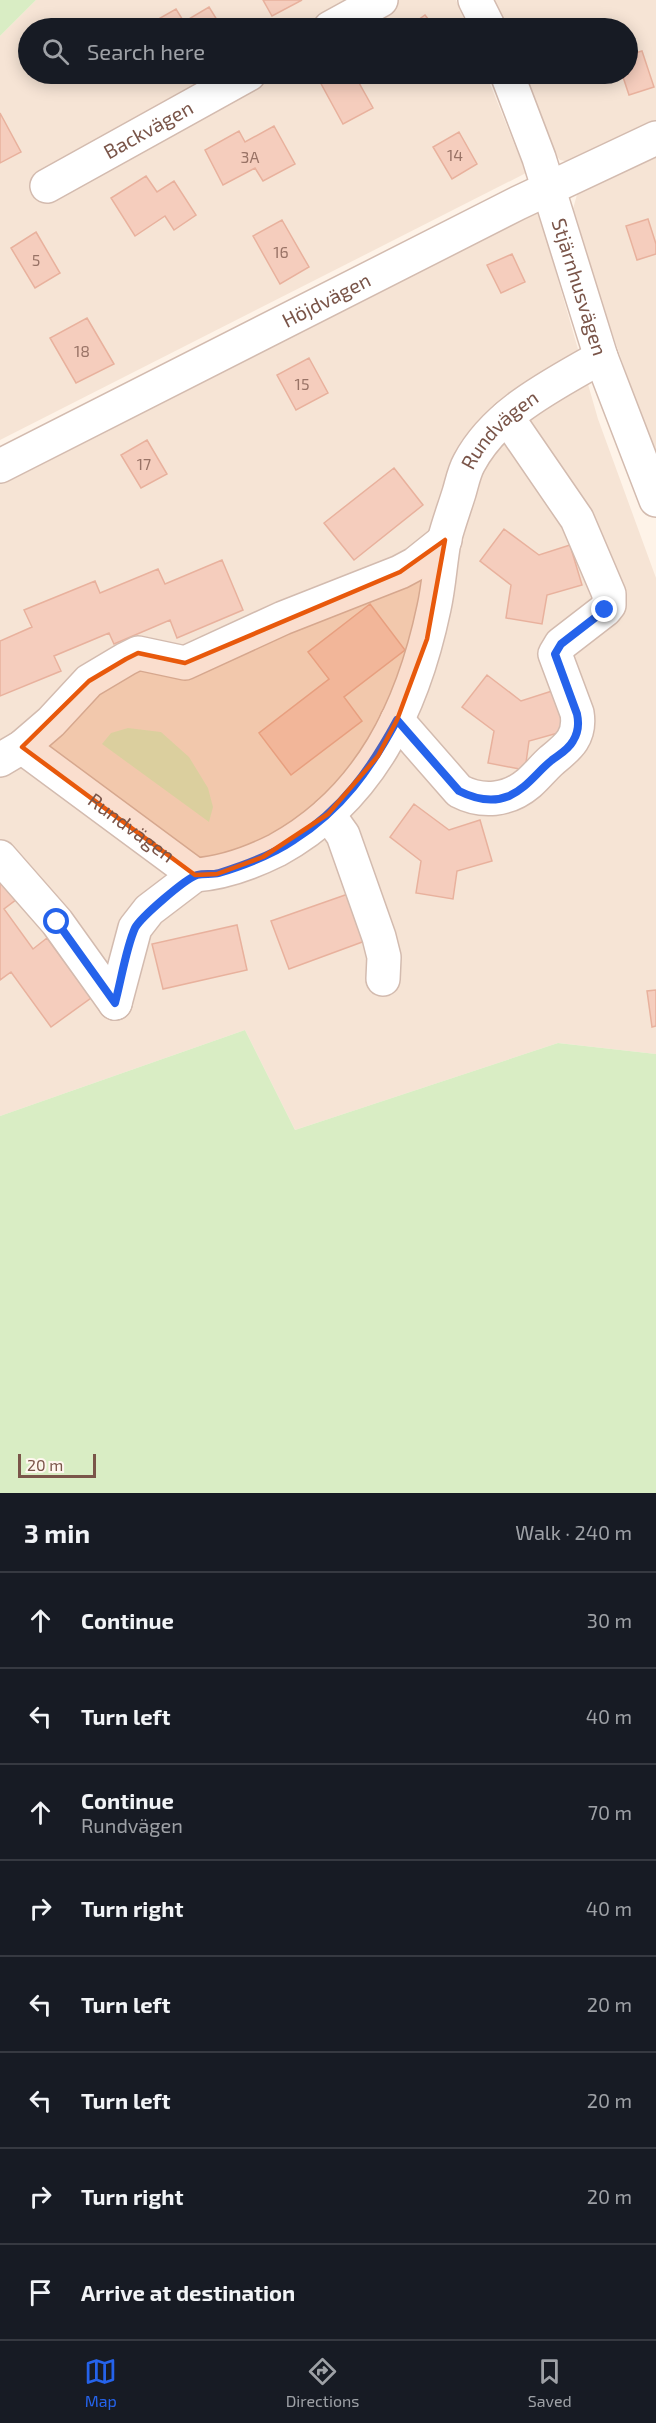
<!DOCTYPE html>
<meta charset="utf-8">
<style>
body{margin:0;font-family:"Exo 2",sans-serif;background:#20242c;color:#f1f3f6}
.scale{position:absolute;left:18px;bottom:15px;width:78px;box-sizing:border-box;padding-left:6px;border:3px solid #7a5549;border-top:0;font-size:16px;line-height:21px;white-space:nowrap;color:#7a5549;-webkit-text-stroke:4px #fff7ef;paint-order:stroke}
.stop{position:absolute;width:18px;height:18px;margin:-14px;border:4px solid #2563eb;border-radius:50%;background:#fff}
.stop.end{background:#2563eb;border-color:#fff;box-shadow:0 2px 6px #0008}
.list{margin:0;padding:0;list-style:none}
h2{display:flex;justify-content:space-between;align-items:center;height:78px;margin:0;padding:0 24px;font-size:26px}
h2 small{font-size:20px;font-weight:400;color:#9ea1a6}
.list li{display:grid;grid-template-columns:39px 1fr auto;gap:18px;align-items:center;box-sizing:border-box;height:96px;padding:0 24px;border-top:2px solid #363941}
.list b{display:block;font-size:22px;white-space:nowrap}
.list p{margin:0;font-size:20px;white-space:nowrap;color:#9ea1a6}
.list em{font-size:20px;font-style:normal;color:#9ea1a6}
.icon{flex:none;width:33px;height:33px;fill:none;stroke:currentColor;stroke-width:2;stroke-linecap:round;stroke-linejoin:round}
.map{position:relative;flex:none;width:656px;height:1493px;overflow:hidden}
.search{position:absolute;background:#171b24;box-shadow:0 3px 15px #0003;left:18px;right:18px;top:18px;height:66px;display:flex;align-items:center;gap:15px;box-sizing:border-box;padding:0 21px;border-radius:33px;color:#9ea1a6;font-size:22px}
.sheet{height:846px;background:#171b24}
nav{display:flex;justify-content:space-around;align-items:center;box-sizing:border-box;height:84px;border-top:2px solid #363941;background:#171b24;font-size:16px;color:#9ea1a6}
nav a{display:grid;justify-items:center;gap:3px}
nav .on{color:#2563eb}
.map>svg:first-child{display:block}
</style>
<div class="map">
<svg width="656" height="1493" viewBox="0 0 656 1493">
<rect width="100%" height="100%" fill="#fef3e8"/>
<path fill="#f6e4d5" d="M 36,0 L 456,0 L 468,28 L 28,28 L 28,74 L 486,74 L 526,173 L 0,440 L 0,36 Z
M 484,0 L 656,0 L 656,123 L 570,162 L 560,160 L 550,148 L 517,74 L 628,74 L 628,28 L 497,28 Z
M 656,154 L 656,458 L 571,216 L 578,191 Z
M 536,203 L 598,419 L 656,578 L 656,1054 L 558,1043 L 295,1130 L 245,1030 L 0,1116 L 0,482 Z"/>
<path fill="#d9edc4" d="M 0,0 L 36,0 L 0,36 Z
M 128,728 L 161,732 L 189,757 L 208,788 L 213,807 L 209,822 L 102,744 L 111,733 Z
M 245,1030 L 295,1130 L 558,1043 L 656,1054 L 656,1493 L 0,1493 L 0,1116 Z"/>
<path fill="#f5cdbd" stroke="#e8b19d" stroke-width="1.5" d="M 263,0 L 302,0 L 272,16 Z
M 209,7 L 222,28 L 160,28 L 155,21 L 176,9 L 184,22 Z
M 425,15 L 435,28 L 407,28 Z
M 642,51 L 654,87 L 629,95 L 622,74 L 628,74 L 628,55 Z
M 330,74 L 354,74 L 373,108 L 343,124 L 319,80 Z
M 0,113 L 21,152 L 0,163 Z
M 274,126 L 295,164 L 263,181 L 255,168 L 223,185 L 205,150 L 239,131 L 245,142 Z
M 459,132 L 477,164 L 452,179 L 433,147 Z
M 146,176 L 157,192 L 174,181 L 196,215 L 174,230 L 165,216 L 135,236 L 111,198 Z
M 648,219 L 656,244 L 656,254 L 637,260 L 626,226 Z
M 282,220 L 309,267 L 280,284 L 253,236 Z
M 36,232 L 60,273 L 35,288 L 11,248 Z
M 512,254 L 525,282 L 501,293 L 487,265 Z
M 87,318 L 114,364 L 76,383 L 50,338 Z
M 309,358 L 328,393 L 296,410 L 277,375 Z
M 147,440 L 167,474 L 141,488 L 121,455 Z
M 394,468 L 423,505 L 354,560 L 324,523 Z
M 504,529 L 539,555 L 570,545 L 582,585 L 547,595 L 542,624 L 506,618 L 511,585 L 480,561 Z
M 222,560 L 243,610 L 177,638 L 170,620 L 114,644 L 109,633 L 54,656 L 61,671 L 0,696 L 0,641 L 32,627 L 24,610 L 95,581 L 100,593 L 158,569 L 165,584 Z
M 370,604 L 405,650 L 344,697 L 362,721 L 291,775 L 259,733 L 329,679 L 308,652 Z
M 487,675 L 521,701 L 552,691 L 565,731 L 529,741 L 525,770 L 488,763 L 494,731 L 462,707 Z
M 414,804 L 449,830 L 480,820 L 492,861 L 457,871 L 453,899 L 416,893 L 421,861 L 390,837 Z
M 0,876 L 17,899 L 4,909 L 33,949 L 47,938 L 91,998 L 51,1027 L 11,972 L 0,980 Z
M 348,894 L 365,941 L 289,969 L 271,921 Z
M 237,925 L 247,970 L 163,989 L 152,944 Z
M 656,990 L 656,1026 L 652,1027 L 647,991 Z"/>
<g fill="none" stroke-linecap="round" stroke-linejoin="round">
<defs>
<g id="minor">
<path d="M 475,0 L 489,28"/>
<path d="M 330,28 L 381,0"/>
<path id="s1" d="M 507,74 L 539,158 L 601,357 L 656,500"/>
<path id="s2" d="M 47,186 L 249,74"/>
<path id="s3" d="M 0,466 L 518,203 L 656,138"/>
<path d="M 397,720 L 459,791 C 482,803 508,801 529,783 C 537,776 544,767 552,760 C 568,747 581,737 577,713 L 555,654 L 561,644 L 605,610 L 609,605 L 609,594 L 577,519 L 507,417"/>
<path id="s4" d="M 22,747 L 195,875 C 224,873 251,863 277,850 C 370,799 413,708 434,608 C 439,586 440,563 444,541 C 448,525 454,509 459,493 C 462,483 464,472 469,463 C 496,412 553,385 601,357"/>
<path d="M 0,760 L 22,747 L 51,722 L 89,681 L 126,659 L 138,653 L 185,663 L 283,618 L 400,572 L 415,564 L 445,540"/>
<path d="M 328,814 L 343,835 L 379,937 L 384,957 L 383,979"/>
<path d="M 0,857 L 57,922 L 115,1003"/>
<path d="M 115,1003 L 135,928 L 149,910 L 195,875"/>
</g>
</defs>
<use href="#minor" stroke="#d3bbaf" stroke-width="36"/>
<use href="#minor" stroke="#fff" stroke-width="33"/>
</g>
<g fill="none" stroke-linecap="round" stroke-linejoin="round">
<path stroke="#2563eb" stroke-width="8" d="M 57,922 L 115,1003 C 121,981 126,948 135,928 C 141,917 185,879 197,875 C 204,873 212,875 219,873 C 245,865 272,855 294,840 C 342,809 370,770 397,720 L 459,791 C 473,798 492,803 509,796 C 527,788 537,772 552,760 C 560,754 568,750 573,741 C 578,733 579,723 577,714 L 555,654 L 561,644 L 605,610"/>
</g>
<path fill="#e8590c" fill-opacity="0.2" stroke="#e8590c" stroke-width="4.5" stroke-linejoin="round" d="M 445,540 L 427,639 L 397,720 L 378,756 L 328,814 L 263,857 L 217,874 L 195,875 L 22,747 L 89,681 L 126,659 L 138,653 L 185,663 L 400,572 Z"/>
<g text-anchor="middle" stroke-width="6" stroke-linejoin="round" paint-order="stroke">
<g font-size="16" fill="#997366">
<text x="455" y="161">14</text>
<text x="250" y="163">3A</text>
<text x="281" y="258">16</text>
<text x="36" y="266">5</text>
<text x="82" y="357">18</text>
<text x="302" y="390">15</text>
<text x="144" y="470">17</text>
</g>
<g font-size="20" fill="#7a5549" stroke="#fff7ef">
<text dy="7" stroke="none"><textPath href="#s2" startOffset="116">Backvägen</textPath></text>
<text dy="7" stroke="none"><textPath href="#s1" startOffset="225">Stjärnhusvägen</textPath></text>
<text dy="7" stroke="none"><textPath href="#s3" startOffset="366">Höjdvägen</textPath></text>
<text dy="7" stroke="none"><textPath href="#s4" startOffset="795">Rundvägen</textPath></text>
<text dy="7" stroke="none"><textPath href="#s4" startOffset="136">Rundvägen</textPath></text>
</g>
</g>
</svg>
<div class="scale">20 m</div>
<div class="stop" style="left:57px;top:922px"></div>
<div class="stop end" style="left:605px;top:610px"></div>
<div class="search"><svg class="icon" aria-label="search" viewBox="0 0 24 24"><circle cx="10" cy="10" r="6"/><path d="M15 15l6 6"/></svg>Search here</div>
</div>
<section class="sheet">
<h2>3 min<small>Walk · 240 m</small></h2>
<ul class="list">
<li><svg class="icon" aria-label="ahead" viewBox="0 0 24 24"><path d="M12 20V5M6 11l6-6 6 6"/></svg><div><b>Continue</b></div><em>30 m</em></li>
<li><svg class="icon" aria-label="left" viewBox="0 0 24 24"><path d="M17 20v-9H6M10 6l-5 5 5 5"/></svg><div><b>Turn left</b></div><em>40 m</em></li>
<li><svg class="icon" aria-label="ahead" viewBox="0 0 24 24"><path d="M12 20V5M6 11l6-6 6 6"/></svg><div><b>Continue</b><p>Rundvägen</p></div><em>70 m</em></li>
<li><svg class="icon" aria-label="right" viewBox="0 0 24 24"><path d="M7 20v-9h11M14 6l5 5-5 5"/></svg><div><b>Turn right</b></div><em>40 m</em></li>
<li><svg class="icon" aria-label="left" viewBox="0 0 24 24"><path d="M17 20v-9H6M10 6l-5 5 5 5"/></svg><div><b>Turn left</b></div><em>20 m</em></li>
<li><svg class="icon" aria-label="left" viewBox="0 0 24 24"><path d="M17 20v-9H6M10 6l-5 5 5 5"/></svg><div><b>Turn left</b></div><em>20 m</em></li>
<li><svg class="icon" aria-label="right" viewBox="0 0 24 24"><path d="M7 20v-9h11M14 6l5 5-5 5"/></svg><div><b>Turn right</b></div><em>20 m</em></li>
<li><svg class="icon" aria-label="arrive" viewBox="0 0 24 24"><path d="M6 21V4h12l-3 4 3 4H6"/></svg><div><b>Arrive at destination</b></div></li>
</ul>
</section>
<nav>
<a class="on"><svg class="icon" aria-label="map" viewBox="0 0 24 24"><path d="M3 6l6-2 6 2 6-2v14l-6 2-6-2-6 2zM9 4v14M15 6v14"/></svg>Map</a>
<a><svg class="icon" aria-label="directions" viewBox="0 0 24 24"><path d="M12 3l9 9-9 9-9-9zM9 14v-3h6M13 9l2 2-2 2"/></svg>Directions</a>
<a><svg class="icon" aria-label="saved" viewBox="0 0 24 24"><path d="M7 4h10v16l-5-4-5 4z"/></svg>Saved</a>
</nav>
